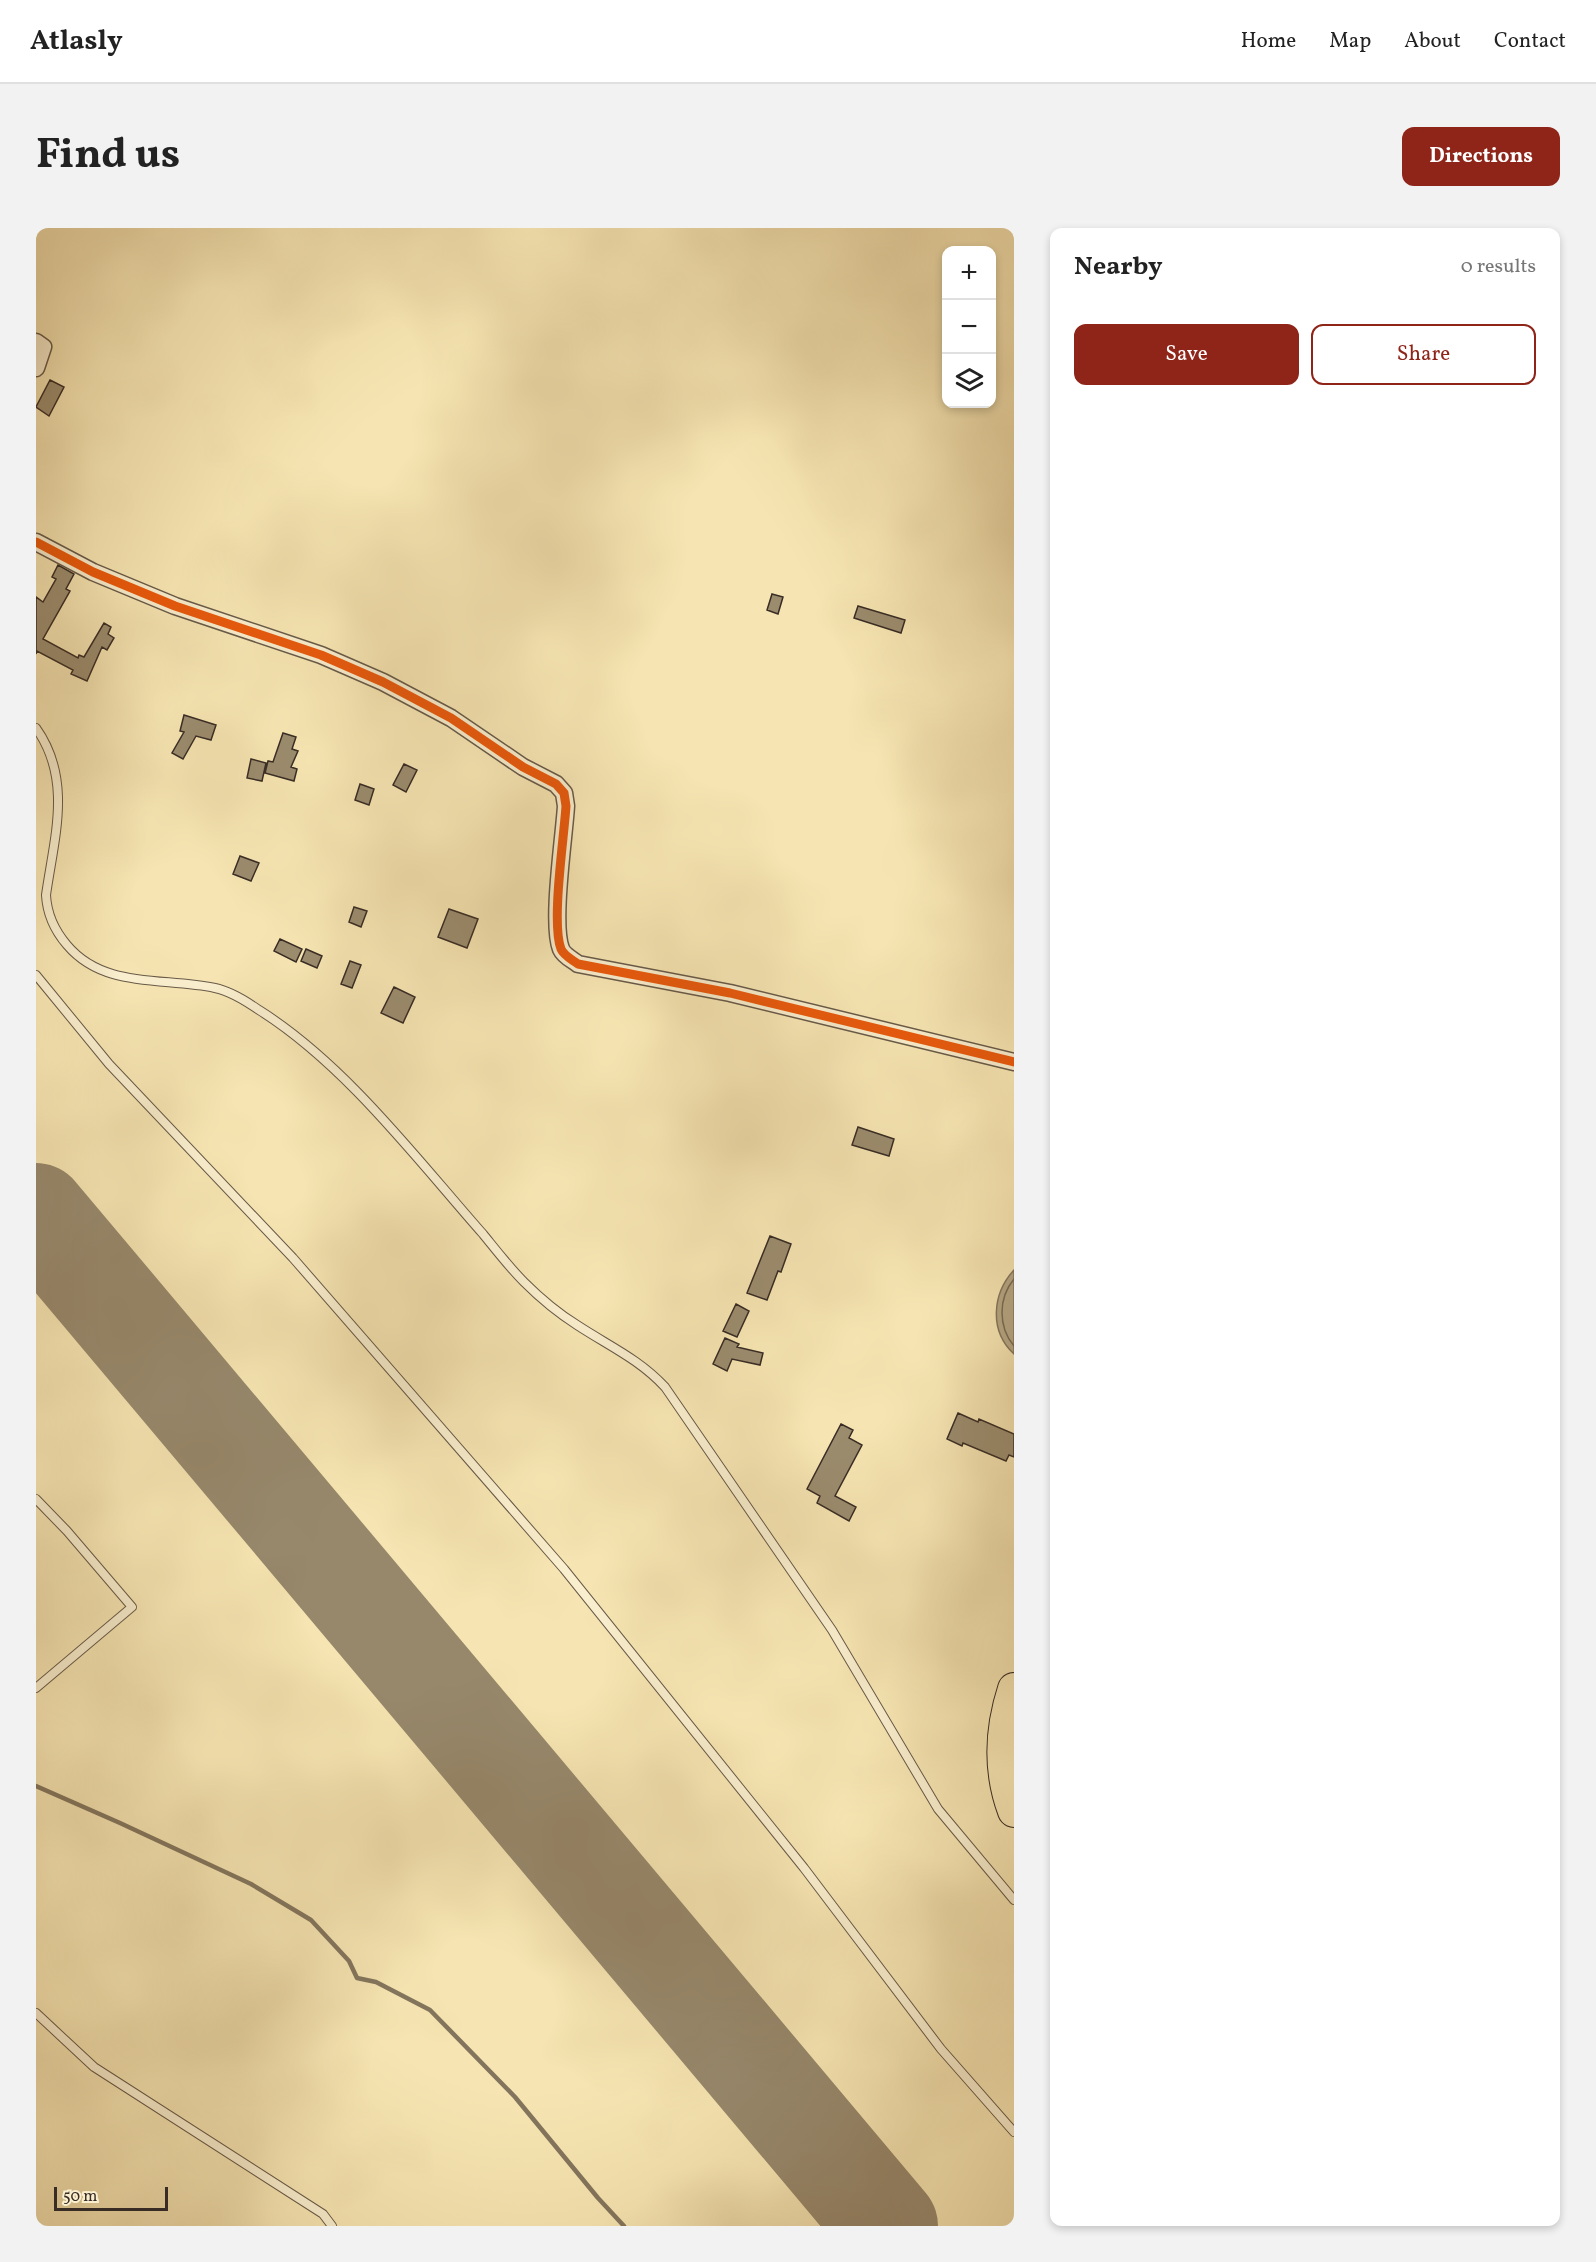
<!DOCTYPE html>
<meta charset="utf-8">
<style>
body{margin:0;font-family:Vollkorn,serif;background:#f2f2f2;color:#222}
.controls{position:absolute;right:18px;top:18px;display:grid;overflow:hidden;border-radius:12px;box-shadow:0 3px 9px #0003}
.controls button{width:54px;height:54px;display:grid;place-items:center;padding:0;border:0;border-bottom:2px solid #e0e0e0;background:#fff;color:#222;font:30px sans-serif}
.scale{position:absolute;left:18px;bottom:15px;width:114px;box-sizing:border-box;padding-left:6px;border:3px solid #382c25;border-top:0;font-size:16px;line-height:21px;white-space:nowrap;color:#382c25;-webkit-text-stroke:4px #f9eecd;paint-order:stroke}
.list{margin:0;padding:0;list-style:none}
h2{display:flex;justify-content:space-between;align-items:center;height:78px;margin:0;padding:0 24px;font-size:26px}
h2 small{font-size:20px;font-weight:400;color:#767676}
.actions{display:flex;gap:12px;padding:18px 24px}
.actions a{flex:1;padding:14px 0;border:2px solid #8f2418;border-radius:12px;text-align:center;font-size:21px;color:#8f2418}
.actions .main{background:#8f2418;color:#fff}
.icon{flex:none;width:33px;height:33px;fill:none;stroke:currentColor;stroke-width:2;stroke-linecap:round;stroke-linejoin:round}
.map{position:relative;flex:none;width:978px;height:1998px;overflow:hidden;border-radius:12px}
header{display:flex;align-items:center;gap:36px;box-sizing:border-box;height:84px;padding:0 30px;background:#fff;border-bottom:2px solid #e0e0e0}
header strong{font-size:28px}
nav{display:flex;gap:33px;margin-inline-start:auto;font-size:21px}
.intro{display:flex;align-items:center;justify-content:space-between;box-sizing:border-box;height:144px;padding:0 36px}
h1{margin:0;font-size:42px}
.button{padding:15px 27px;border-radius:12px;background:#8f2418;color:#fff;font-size:21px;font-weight:700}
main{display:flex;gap:36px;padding:0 36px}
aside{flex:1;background:#fff;border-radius:12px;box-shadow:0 3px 9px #0003}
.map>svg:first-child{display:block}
</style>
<header>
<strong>Atlasly</strong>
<nav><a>Home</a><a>Map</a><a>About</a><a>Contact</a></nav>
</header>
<div class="intro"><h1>Find us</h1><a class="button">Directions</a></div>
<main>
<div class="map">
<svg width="978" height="1998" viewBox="0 0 978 1998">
<rect width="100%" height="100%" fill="#f6e5b2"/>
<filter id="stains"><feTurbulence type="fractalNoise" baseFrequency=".00333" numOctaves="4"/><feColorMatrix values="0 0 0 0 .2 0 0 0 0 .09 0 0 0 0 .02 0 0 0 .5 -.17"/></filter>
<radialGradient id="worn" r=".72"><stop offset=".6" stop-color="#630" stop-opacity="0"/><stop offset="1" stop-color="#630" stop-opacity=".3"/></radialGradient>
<path fill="#b5a682" stroke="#83755d" stroke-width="1.5" d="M 978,1042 L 978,1126 C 953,1103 956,1066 978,1042 Z"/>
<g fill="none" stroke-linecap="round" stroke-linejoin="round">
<path stroke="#766954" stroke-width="1.5" d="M 978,1051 C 962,1070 962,1099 978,1118"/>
<path stroke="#83755d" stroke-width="4.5" d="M 0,1558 L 84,1595 L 215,1656 L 275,1692 L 313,1733 L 321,1750 L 340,1754 L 394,1782 L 479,1869 L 562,1970 L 588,1998"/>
<path stroke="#97886c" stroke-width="102" d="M 0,986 L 851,1998"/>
</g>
<path fill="#9b8c6e" stroke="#382c25" stroke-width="1.5" d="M 14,152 L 28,159 L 13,188 L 0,179 Z
M 22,337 L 38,346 L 30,361 L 34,363 L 7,411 L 42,430 L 43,427 L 48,429 L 68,395 L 75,399 L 72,406 L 78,410 L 71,422 L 66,419 L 51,453 L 35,446 L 37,442 L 1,423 L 0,426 L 0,369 L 7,374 L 20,351 L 16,349 Z
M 736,366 L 747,369 L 742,386 L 731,382 Z
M 822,378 L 869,392 L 865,405 L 818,390 Z
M 148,487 L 180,497 L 175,512 L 160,508 L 147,531 L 136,525 L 148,504 L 144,503 Z
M 247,505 L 260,509 L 256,521 L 262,523 L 255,539 L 261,541 L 258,553 L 229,545 L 232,533 L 237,534 Z
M 215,531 L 230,535 L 226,553 L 211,550 Z
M 368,536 L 381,542 L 370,564 L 357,557 Z
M 324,556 L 338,561 L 333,577 L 319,572 Z
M 204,628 L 223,635 L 215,653 L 197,646 Z
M 318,679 L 331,683 L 325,699 L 313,694 Z
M 413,681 L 442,691 L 431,720 L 402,709 Z
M 244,711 L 266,721 L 260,734 L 238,723 Z
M 270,721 L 286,728 L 281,740 L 265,733 Z
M 314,733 L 325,737 L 316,760 L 305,756 Z
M 358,759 L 379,769 L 367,795 L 345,785 Z
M 822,899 L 858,911 L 853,928 L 816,917 Z
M 734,1008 L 755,1016 L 745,1044 L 742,1043 L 731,1072 L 711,1065 Z
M 700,1076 L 713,1083 L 701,1109 L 687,1103 Z
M 689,1110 L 703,1116 L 701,1119 L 727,1125 L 724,1137 L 696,1131 L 691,1143 L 677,1136 Z
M 922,1185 L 942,1194 L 943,1191 L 978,1206 L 978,1229 L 973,1227 L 970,1233 L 927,1215 L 926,1218 L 911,1211 Z
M 805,1196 L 817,1202 L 813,1210 L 826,1217 L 799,1268 L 820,1279 L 813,1293 L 781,1275 L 784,1268 L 771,1261 Z"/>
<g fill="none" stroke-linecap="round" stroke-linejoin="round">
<defs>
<path id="lane" d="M 0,500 C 37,552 18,610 10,667 C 11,686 19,703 31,717 C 68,761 127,749 179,760 C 194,763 210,773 223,782 C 309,836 380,930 447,1006 C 460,1022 473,1039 488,1054 C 504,1070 522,1085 541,1097 C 573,1118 603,1131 629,1159 L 796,1402 L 902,1581 L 978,1672
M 0,747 L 73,836 L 257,1030 L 528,1341 L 768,1640 L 905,1821 L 978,1904
M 0,1271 L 31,1303 L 96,1379 L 0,1460
M 0,1785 L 58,1839 L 287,1986 L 296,1998"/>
<path id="street" d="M 0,114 L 7,119 L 0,140
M 0,314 L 57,344 L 139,378 L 285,427 L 347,454 L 415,490 L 487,539 L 520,556 L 528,565 L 530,578 C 528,610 515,695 525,721 C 528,728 537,732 542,736 L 694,765 L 978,834"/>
<path id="highway" d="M 978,1461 C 965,1501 963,1543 978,1583"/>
</defs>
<use href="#lane" stroke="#685a48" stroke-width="10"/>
<use href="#street" stroke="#685a48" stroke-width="19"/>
<use href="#highway" stroke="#382c25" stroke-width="34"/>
<use href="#lane" stroke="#f9eecd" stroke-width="8"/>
<use href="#street" stroke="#f9eecd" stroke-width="16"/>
<use href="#highway" stroke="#f6e5b2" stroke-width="32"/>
<defs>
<path id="cycleway" d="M 0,314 L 57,344 L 139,378 L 285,427 L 347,454 L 415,490 L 487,539 L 520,556 L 528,565 L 530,578 C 528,610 515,695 525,721 C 528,728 537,732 542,736 L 694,765 L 978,834"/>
</defs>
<use href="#cycleway" stroke="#f9eecd" stroke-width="13"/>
<use href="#cycleway" stroke="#e8590c" stroke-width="9"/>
</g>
<rect width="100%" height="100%" filter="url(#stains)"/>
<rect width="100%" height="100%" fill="url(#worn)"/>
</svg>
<div class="controls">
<button>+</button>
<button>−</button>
<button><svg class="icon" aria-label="layers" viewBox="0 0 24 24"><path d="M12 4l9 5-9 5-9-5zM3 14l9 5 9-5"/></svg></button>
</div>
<div class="scale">50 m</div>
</div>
<aside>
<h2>Nearby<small>0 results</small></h2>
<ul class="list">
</ul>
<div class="actions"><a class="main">Save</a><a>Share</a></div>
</aside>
</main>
